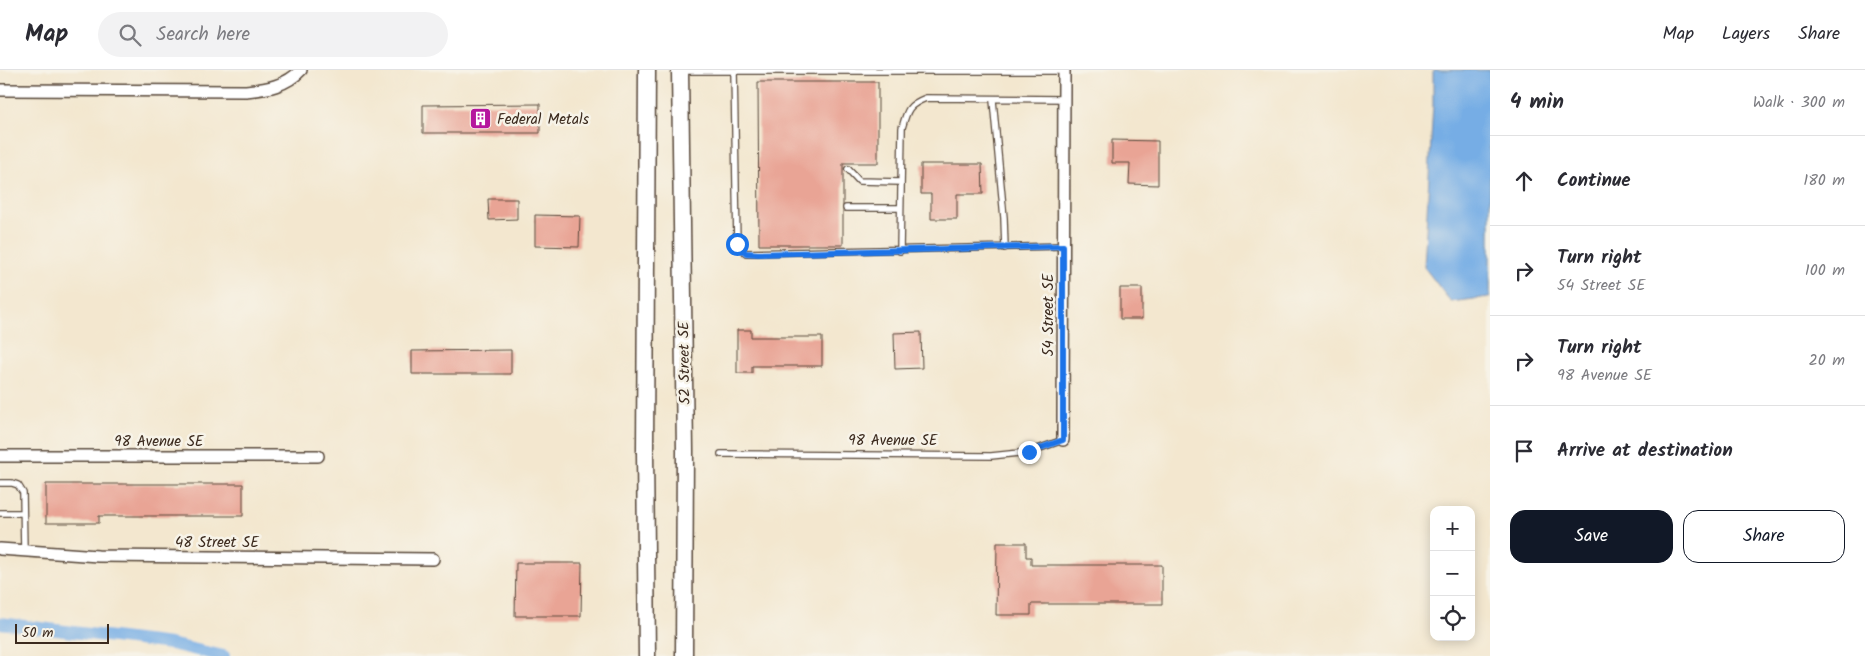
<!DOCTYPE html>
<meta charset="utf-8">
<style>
body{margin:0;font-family:Kalam,sans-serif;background:#f2f2f3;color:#2b2b33}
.controls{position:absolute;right:15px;bottom:15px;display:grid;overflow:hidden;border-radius:10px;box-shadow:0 2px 12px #0003}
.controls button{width:45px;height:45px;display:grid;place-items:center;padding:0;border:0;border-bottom:1px solid #e1e1e2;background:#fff;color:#2b2b33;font:25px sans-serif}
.scale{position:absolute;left:15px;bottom:12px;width:94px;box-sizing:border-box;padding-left:5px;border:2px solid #3b2a1e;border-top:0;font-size:14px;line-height:18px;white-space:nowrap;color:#3b2a1e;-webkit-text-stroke:4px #f7f3e8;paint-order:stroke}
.stop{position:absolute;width:15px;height:15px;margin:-11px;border:4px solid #1a73e8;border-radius:50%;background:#fff}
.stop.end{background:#1a73e8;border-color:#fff;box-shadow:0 1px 5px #0008}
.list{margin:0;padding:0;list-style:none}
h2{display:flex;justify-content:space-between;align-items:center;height:65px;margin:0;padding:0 20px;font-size:21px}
h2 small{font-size:16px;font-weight:400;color:#7c7c81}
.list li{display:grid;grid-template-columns:32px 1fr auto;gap:15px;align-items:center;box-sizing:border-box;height:90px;padding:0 20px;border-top:1px solid #e1e1e2}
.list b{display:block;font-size:19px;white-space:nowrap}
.list p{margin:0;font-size:16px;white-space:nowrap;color:#7c7c81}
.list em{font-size:16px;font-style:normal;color:#7c7c81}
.actions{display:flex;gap:10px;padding:15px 20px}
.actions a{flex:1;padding:11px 0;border:1px solid #111827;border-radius:15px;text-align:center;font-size:18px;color:#111827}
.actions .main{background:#111827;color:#fff}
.icon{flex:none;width:28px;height:28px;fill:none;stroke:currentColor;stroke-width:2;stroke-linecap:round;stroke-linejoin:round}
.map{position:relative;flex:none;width:1490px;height:586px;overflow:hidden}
header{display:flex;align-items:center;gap:30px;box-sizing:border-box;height:70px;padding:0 25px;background:#fff;border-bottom:1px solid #e1e1e2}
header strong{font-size:24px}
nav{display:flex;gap:28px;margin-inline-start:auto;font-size:18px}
.search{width:350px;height:45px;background:#f2f2f3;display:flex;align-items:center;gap:12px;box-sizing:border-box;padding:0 18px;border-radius:28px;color:#7c7c81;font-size:19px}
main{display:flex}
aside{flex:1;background:#fff}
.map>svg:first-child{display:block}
</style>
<header>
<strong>Map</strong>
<div class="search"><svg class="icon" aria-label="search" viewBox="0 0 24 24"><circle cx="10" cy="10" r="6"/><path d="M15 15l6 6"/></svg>Search here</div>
<nav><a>Map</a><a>Layers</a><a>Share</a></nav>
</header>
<main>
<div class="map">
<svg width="1490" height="586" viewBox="0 0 1490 586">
<rect width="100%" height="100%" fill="#f7f3e8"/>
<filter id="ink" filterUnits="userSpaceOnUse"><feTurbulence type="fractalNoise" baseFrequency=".02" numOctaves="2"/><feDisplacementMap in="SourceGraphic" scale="10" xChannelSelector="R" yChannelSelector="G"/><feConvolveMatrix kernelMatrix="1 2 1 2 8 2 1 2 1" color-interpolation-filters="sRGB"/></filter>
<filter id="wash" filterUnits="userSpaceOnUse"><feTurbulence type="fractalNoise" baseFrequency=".0096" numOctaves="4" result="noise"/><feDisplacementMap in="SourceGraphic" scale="20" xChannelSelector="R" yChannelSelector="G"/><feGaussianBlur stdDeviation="1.12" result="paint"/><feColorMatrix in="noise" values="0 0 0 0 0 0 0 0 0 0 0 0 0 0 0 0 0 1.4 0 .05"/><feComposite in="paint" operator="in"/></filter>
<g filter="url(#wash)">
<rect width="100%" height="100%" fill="#f3e7cf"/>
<path fill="#76ade5" stroke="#586c82" d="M 1433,0 L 1490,0 L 1490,227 L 1451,232 L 1424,197 L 1433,34 Z"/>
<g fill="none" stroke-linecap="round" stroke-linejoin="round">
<path stroke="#76ade5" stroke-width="12" d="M 0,553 L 170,574 L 224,586"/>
</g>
<g id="blocks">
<path fill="#e9a495" d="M 758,12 L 878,12 L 878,93 L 843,93 L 843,175 L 759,175 Z
M 540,34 L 540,63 L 423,63 L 423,35 Z
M 1112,70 L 1158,71 L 1158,115 L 1129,114 L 1130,93 L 1112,93 Z
M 921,94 L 982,94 L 983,124 L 957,124 L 957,149 L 931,149 L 931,124 L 921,124 Z
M 488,129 L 517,129 L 517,149 L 489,150 Z
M 535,145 L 580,146 L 579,177 L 535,176 Z
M 1120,218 L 1142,218 L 1142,249 L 1120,249 Z
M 737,260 L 751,260 L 751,267 L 822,267 L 822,296 L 752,296 L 752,303 L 737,303 Z
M 921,262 L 922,298 L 895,299 L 894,263 Z
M 511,280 L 511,304 L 412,304 L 412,281 Z
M 46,414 L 243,414 L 243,446 L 99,446 L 99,453 L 46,453 Z
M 997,473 L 1026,473 L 1026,487 L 1031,487 L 1031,495 L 1162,495 L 1162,534 L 1031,534 L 1031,545 L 996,545 Z
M 516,493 L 582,493 L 581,546 L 515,546 Z"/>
</g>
</g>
<g filter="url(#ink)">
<use href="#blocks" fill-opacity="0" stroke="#574639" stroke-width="1"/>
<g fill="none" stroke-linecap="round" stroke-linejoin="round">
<defs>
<path id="lane" d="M 682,1 L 734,1 L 737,174 L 746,183 L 1063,176
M 734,1 L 1064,1
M 993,30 L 1004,148 L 1005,178
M 848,99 L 859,111 L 900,112
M 846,138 L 900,138
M 900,181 L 902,58 C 907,40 908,35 926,28 L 1064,29
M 721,384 L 991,386 L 1029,382 L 1063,370
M 0,413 L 12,413 L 18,415 L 23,423 L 24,481
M 0,443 L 23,443"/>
<path id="street" d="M 0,20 L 246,21 C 267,19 286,16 301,0
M 1063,370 L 1064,0
M 0,386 L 318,386
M 0,479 L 98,486 L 433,489"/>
<path id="secondary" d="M 647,0 L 645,381 L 647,586
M 680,0 L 685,381 L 684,586"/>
</defs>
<use href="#lane" stroke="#574639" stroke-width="8"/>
<use href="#street" stroke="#574639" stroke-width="14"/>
<use href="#secondary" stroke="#574639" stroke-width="19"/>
<use href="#lane" stroke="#fff" stroke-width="5.5"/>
<use href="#street" stroke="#fff" stroke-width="11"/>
<use href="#secondary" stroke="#fff" stroke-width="16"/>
</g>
</g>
<g fill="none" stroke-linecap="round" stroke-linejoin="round" filter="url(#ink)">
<path stroke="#1a73e8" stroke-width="6" d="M 737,174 L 746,183 L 758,184 L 1063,176 L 1063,370 L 1029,382"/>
</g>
<defs>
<symbol id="building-square" viewBox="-11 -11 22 22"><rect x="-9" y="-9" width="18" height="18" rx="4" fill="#b5179e" stroke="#f7f3e8"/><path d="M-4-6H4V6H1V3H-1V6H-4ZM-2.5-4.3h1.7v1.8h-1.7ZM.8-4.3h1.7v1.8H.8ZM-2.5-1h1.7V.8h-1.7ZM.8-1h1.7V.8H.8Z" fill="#fff"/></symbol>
</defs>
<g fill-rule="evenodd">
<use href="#building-square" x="468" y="36" width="25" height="25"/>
</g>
<g text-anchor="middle" stroke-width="5" stroke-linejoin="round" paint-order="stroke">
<g font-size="15" fill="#3b2a1e" stroke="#f7f3e8" text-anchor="start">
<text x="497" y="54">Federal Metals</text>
</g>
<g font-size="15" fill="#3b2a1e" stroke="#f7f3e8">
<text transform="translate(1048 245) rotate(-90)" y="5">54 Street SE</text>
<text transform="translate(684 293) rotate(-91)" y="5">52 Street SE</text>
<text x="893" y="375">98 Avenue SE</text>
<text x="159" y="376">98 Avenue SE</text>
<text x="217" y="477">48 Street SE</text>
</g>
</g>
</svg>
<div class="controls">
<button>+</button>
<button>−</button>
<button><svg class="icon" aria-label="locate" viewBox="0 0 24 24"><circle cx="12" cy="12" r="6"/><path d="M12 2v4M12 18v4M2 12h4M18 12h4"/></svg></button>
</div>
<div class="scale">50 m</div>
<div class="stop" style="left:737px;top:174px"></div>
<div class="stop end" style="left:1029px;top:382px"></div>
</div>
<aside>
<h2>4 min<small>Walk · 300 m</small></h2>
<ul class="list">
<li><svg class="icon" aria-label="ahead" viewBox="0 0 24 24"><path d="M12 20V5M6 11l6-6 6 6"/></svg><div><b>Continue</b></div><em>180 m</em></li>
<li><svg class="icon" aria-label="right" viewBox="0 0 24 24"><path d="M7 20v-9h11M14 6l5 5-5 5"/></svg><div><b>Turn right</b><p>54 Street SE</p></div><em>100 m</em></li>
<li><svg class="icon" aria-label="right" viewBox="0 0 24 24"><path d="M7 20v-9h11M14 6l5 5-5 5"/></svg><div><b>Turn right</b><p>98 Avenue SE</p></div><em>20 m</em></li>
<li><svg class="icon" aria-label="arrive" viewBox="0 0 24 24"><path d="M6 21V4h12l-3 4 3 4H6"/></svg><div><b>Arrive at destination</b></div></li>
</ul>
<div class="actions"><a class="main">Save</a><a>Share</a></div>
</aside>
</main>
